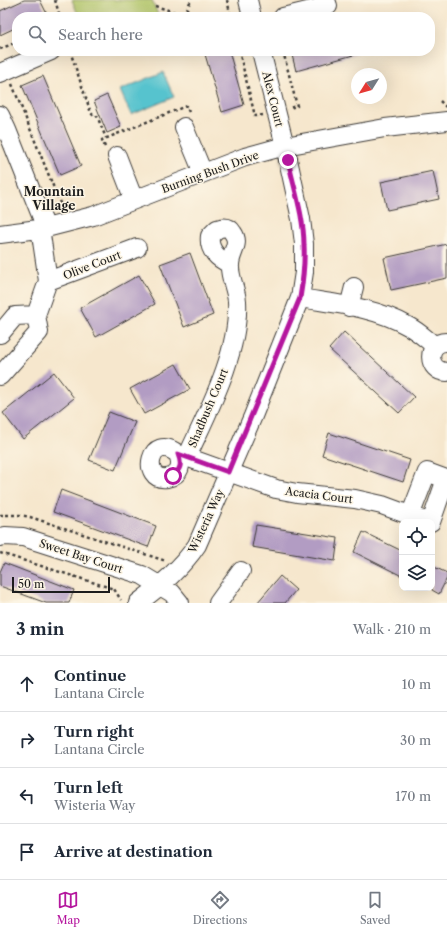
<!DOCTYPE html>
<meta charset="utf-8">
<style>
body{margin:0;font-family:"Libre Caslon Text",serif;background:#f6f6f7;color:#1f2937}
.controls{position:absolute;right:12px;bottom:12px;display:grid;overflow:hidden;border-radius:8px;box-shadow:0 4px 16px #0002}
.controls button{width:36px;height:36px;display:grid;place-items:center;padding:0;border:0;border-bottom:1px solid #e0e1e3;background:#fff;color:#1f2937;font:20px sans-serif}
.compass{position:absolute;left:351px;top:68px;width:36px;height:36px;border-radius:50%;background:#fff;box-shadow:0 4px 16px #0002;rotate:233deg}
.scale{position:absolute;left:12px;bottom:10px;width:98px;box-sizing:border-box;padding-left:4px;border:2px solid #1c1c1c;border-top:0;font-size:11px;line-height:14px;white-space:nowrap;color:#1c1c1c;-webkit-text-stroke:3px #fcf5e5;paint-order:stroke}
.stop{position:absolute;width:12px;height:12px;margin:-9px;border:3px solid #b5179e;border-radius:50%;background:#fff}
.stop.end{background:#b5179e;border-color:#fff;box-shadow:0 1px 4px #0008}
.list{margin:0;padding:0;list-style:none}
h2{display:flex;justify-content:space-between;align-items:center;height:52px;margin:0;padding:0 16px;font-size:17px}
h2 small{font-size:13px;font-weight:400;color:#747a83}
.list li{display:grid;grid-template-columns:26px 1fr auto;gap:12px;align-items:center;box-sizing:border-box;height:56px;padding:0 16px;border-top:1px solid #e0e1e3}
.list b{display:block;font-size:15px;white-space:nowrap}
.list p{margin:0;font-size:13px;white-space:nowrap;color:#747a83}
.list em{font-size:13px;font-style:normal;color:#747a83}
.icon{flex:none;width:22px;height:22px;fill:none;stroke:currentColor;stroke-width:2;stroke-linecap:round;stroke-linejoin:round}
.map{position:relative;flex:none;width:447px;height:603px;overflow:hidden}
.search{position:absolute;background:#fff;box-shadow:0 4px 16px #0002;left:12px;right:12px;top:12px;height:44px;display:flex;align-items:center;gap:10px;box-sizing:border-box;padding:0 14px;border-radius:16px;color:#747a83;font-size:15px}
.sheet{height:276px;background:#fff}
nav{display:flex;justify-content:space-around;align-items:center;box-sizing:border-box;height:56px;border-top:1px solid #e0e1e3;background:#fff;font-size:11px;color:#747a83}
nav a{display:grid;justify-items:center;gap:2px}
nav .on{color:#b5179e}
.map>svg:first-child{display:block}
</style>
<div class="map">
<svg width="447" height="603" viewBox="0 0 447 603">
<rect width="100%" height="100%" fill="#fcf5e5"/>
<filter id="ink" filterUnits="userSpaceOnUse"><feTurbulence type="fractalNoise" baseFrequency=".025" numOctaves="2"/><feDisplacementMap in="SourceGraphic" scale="8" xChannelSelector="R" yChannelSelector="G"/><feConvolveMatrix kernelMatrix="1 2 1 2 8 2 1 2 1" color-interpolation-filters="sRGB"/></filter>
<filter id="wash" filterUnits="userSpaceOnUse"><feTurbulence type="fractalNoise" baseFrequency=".012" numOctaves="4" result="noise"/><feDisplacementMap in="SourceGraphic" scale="16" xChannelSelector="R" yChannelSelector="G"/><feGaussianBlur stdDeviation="0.9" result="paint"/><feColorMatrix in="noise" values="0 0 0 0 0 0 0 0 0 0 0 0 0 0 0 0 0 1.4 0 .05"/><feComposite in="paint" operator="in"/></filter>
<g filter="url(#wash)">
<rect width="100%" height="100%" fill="#f6e7cd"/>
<path fill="#b2c66a" stroke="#677143" d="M 72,0 L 152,0 L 159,17 L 79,17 Z"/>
<path fill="#57c3ce" stroke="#3a7075" d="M 163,72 L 174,97 L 131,115 L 120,90 Z"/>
<g id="blocks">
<path fill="#b29cc3" d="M 24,0 L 40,0 L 47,14 L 41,17 L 17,17 L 17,27 L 0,35 L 0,11 Z
M 204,51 L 229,51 L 244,105 L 222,112 Z
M 291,51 L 357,51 L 357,54 L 296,71 Z
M 43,76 L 81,166 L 60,175 L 22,85 Z
M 107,95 L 121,127 L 107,133 L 94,101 Z
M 433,171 L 439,199 L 387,210 L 381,182 Z
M 447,244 L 447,278 L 391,290 L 384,258 Z
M 190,253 L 213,315 L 184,327 L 160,264 Z
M 139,275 L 155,304 L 96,337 L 80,308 Z
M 344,332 L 414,397 L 399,413 L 329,349 Z
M 176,364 L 190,389 L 144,414 L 130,389 Z
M 54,372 L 74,398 L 23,439 L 3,413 Z
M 109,412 L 135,422 L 115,470 L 89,460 Z
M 329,433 L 410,460 L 403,482 L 322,455 Z
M 61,490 L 156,526 L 148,547 L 53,512 Z
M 256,525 L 338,538 L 335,561 L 252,547 Z
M 363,532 L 402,551 L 402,576 L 354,552 Z
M 4,563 L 74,590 L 69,603 L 46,603 L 0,586 L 0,572 Z
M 432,566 L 447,573 L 447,578 L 439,594 L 432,590 Z
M 280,576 L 296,590 L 285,603 L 257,603 Z"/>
</g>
</g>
<g filter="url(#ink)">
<use href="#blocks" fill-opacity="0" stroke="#3d3a37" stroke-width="1"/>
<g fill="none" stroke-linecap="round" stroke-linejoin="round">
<defs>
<path id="minor" d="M 248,0 L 252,17
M 283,17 L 328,6 L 326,0
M 0,73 L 51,51
M 0,115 L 7,130 L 0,130
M 184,127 L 203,173
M 7,130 L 46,228
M 117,156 L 134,200
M 0,234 L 46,228 L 93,216 L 245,157 L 285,146 L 385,128 L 447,121
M 48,281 L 137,248
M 300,298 C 336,304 375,307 408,326 C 418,331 426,339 435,346
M 349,307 L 354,287
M 0,334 L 15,316 L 36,315
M 446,342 C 426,342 426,372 447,372
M 0,376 L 39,332 L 36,315 L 48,281 L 40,228
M 178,454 C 149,431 140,482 167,478 C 181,475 182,465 178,454 L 276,489 L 297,493 L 355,499 L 382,505 L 428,522
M 187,457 C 208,411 240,352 237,301 C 236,289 229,276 230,265 C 230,253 241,244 233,233 C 229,226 223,227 217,229 L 210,236 C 208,250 218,259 230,264
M 410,516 L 427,472 L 446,479 L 431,522
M 0,537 L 5,536 L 23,537 L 142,575 L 172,593 L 180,603
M 138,603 C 159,588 183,566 197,545 L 253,416 L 300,298 L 304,272 L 304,244 L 301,219 L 285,146 L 261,51
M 218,603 L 241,571"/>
</defs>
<use href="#minor" stroke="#3d3a37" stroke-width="20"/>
<path stroke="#3d3a37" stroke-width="2.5" stroke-dasharray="3 3" stroke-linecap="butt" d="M 55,0 L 60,17
M 227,0 L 231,17
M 155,6 L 184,15 L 191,0
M 375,17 L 382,16
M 0,49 L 17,42
M 70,51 L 91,113 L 95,117 L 97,116 L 106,138
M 239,51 L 255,116 L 263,115
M 283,51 L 297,106 L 289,108
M 12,84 L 62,208
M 440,101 L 446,107
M 105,147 L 102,140 L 186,106 L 189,112
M 0,515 L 20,515 L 30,517 L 166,561
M 0,553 L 114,589 L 121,600"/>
<use href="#minor" stroke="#fff" stroke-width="18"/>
</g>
</g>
<g fill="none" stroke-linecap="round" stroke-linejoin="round" filter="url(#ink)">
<path stroke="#b5179e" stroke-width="5" d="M 173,476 C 181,469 182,464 178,454 L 228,472 L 300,298 C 303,280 305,263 304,245 C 304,217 294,188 288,160"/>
</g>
<g text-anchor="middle" stroke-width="3" stroke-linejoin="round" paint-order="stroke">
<g font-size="11" fill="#1c1c1c" stroke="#fcf5e5">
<text transform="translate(273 99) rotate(76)" y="4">Alex Court</text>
<text transform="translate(210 172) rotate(-20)" y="4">Burning Bush Drive</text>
<text transform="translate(92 265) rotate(-21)" y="4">Olive Court</text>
<text transform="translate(208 408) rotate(-67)" y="4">Shadbush Court</text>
<text transform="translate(319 495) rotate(7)" y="4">Acacia Court</text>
<text transform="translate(206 521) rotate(-65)" y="4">Wisteria Way</text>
<text transform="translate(81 556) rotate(18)" y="4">Sweet Bay Court</text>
</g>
<g font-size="12" font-weight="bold" fill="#1c1c1c" stroke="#fcf5e5">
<text x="54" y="196">Mountain<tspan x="54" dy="14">Village</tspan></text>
</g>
</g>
</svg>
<div class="controls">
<button><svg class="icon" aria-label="locate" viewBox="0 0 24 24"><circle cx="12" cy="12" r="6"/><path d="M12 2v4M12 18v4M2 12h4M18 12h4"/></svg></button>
<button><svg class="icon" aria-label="layers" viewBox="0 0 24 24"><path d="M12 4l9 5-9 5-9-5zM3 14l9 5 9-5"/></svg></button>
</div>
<svg class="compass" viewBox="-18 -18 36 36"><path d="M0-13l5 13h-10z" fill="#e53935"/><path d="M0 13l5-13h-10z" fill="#747a83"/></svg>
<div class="scale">50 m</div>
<div class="stop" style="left:173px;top:476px"></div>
<div class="stop end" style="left:288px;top:160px"></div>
<div class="search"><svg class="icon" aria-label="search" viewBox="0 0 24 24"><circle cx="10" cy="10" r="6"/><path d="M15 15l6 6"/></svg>Search here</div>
</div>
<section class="sheet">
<h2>3 min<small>Walk · 210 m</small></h2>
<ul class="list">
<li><svg class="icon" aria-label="ahead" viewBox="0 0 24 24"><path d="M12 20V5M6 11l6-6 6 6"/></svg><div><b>Continue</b><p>Lantana Circle</p></div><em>10 m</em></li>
<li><svg class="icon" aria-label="right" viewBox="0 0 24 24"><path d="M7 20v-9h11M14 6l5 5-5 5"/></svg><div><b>Turn right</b><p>Lantana Circle</p></div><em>30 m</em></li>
<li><svg class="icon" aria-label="left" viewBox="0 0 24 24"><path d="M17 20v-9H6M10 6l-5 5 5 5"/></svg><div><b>Turn left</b><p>Wisteria Way</p></div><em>170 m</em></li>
<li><svg class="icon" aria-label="arrive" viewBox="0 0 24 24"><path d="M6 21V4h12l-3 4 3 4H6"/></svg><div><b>Arrive at destination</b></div></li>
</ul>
</section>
<nav>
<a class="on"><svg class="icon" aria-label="map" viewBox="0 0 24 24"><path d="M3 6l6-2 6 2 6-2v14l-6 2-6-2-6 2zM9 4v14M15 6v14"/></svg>Map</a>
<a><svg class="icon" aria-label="directions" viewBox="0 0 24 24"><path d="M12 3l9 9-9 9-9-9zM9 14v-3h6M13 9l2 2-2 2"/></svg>Directions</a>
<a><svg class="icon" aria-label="saved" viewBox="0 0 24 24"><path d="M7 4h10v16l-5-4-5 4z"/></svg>Saved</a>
</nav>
